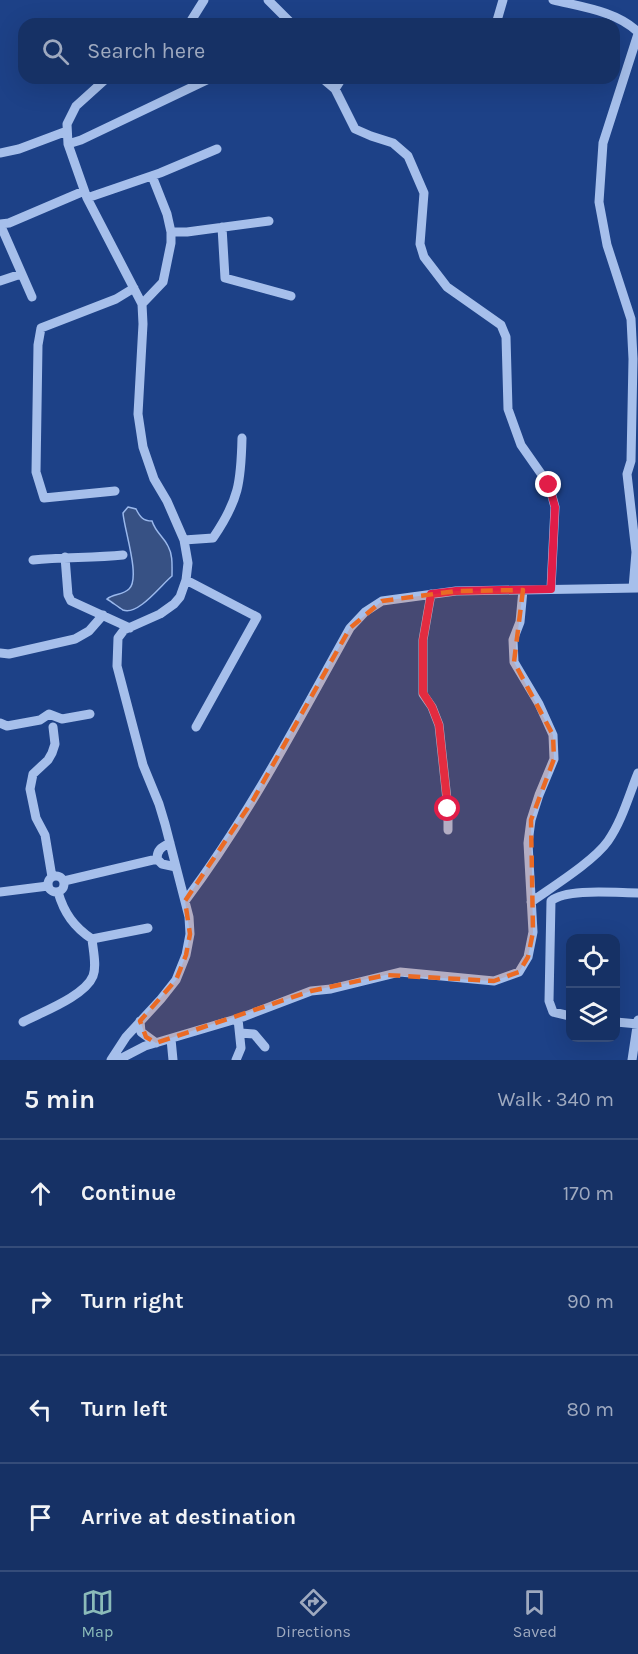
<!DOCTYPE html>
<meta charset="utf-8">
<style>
body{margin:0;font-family:Karla,sans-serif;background:#1f396b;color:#f1f3f6}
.controls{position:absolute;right:18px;bottom:18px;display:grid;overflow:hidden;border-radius:12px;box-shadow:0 6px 24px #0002}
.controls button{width:54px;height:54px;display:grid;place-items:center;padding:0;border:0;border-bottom:2px solid #354c79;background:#163165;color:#f1f3f6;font:30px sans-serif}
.stop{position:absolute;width:18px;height:18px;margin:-14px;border:4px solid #e11d48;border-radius:50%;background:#fff}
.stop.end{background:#e11d48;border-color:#fff;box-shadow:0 2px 6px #0008}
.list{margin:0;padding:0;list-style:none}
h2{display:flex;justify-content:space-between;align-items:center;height:78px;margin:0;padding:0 24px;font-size:26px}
h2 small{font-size:20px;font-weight:400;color:#9ea9bf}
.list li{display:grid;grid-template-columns:39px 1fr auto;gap:18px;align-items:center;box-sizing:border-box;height:108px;padding:0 24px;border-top:2px solid #354c79}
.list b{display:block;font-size:22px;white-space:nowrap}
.list em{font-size:20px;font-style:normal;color:#9ea9bf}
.icon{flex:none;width:33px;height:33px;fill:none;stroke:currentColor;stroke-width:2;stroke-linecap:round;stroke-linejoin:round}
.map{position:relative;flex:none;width:638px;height:1060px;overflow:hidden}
.search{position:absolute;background:#163165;box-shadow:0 6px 24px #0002;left:18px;right:18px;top:18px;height:66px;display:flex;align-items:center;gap:15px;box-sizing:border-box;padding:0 21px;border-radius:18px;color:#9ea9bf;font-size:22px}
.sheet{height:510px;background:#163165}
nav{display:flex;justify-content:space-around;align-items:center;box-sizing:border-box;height:84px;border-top:2px solid #354c79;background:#163165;font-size:16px;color:#9ea9bf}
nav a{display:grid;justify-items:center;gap:3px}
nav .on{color:#8bbbb9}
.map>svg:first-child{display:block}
</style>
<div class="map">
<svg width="638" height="1060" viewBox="0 0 638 1060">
<rect width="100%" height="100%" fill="#1d4187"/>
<path fill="#375184" stroke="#9ab8ec" stroke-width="1.5" d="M 128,507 L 136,509 C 140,517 143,521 152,521 C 156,533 163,536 168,546 C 173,555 172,566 172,576 C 161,585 138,616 123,610 C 118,607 112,602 107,599 C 113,594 123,595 129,589 C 141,578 124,529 123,513 Z"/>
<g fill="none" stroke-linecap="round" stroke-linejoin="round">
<path stroke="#a6bfeb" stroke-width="9" d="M 268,0 L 292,24
M 553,0 C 582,7 616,11 638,32
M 189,24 L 204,0
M 496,24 L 503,0
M 107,78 L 76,106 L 67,124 L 68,144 L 87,198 L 142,304 L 143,324 L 138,414 L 143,447 L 154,479 L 167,501 L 184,540 L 188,563 L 186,580 L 180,597 L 174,604 L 160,614 L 124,630 L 118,638 L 117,666 L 143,765 L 159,804 L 165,824 L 189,917 L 190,934 L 186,955 L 176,980 L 161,999 L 126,1037 L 111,1060
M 322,78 L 335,89
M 342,78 L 335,89 L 355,129 L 371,136 L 393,143 L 408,156 L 424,193 L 420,244 L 424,257 L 447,287 L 501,325 L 506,337 L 508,409 L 521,445 L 549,485 L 555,507 L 551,589
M 68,144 L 81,140 L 209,79
M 0,153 L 19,149 L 67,131
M 87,198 L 160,173 L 217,149
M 0,224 L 9,223 L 84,191
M 0,224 L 32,297
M 222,227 L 225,278 L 291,296
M 171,232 L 187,232 L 269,221
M 0,281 L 21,274
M 142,304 L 163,282 L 171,243 L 171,232 L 167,214 L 152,176
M 115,491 L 44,498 L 36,472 L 38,345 L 41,328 L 116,299 L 134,288
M 184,540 L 213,538 C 239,500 241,482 242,438
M 65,557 L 68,595 L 71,601 L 130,628
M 33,560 C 63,557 93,558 123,555
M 186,580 L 257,617 L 196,727
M 633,588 L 636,552 L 627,474 L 631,461 L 633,359 L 631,319 L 607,245 L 599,202 L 603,143 L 638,34
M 431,594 L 423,640 L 423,694 L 432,707 L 439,725 L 448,809 L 448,830
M 0,653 L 9,654 L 75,639 L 89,631 L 103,615
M 0,723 L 7,726 L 40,720 L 49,714 L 62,719 L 90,714
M 157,859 L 162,864 L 176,867
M48 884a8 8 0 1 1 16 0a8 8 0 1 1-16 0Z
M 52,877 L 45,835 L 36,818 L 30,789 L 33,774 L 48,760 L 52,753 L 55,744 L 53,727
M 64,881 L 157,859 C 157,849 162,847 170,843
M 0,892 L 48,886
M 58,892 C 64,913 74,927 92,939 L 148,928
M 185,901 C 249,816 298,721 350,628 L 365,612 L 382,601 L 456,591 L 638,588
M 531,902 C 552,887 594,861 608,841 C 622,821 629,795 638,773
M 570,1016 L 553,1012 L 549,1001 L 551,901 C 567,888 616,893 638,893
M 140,1021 L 141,1032 L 156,1043
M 23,1022 C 42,1012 85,996 93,976 C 97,966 93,950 92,939
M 616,1022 L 638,1024
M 240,1033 L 254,1034 L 265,1047
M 171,1039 L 173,1060
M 118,1060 L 145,1046 L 243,1017 L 311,991 L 331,989 L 400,972 L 494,981 L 519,972 L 528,957 L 533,932 L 528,843 L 531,820 L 539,795 L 554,759 L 553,735 L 539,704 L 514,662 L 513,640 L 520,622 L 523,590
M 236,1060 L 241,1048 L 238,1019
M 632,1060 L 638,1020"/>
</g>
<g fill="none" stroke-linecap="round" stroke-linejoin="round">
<path stroke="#e11d48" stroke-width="8" d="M 448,809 L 439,725 L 432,707 L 423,693 L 423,640 L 431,594 L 456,591 L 551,589 L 555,507 L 549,485"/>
</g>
<path fill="#ea6a24" fill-opacity="0.2" stroke="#ea6a24" stroke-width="4.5" stroke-dasharray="12 8" stroke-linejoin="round" d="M 523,590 L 514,662 L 553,735 L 554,759 L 531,820 L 533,932 L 528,957 L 519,972 L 494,981 L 386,975 L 311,991 L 156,1043 L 146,1037 L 140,1021 L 176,980 L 186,955 L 190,934 L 185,901 L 253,800 L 350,628 L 382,601 L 456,591 Z"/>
</svg>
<div class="controls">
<button><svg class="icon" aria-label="locate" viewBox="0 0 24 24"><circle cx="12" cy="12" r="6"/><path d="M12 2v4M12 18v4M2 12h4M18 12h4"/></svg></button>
<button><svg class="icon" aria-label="layers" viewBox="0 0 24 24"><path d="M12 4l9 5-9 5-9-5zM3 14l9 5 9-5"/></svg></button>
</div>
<div class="stop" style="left:448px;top:809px"></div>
<div class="stop end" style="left:549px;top:485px"></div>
<div class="search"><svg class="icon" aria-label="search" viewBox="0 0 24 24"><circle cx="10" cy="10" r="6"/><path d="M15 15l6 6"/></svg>Search here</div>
</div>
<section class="sheet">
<h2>5 min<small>Walk · 340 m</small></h2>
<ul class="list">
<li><svg class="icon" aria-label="ahead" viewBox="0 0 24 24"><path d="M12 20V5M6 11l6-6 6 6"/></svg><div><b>Continue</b></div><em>170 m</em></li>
<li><svg class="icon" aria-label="right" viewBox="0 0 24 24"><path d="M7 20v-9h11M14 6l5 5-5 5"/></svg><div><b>Turn right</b></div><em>90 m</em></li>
<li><svg class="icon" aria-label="left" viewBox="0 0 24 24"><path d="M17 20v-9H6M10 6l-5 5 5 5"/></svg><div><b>Turn left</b></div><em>80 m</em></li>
<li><svg class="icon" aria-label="arrive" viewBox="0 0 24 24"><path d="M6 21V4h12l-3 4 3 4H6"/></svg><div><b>Arrive at destination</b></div></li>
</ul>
</section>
<nav>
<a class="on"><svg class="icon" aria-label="map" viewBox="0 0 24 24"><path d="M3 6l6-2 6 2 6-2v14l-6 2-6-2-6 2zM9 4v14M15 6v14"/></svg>Map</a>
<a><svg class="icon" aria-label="directions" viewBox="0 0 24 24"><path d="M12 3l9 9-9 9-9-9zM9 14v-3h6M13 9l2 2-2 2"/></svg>Directions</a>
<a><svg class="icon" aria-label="saved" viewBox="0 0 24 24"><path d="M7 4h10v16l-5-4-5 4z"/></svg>Saved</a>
</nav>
